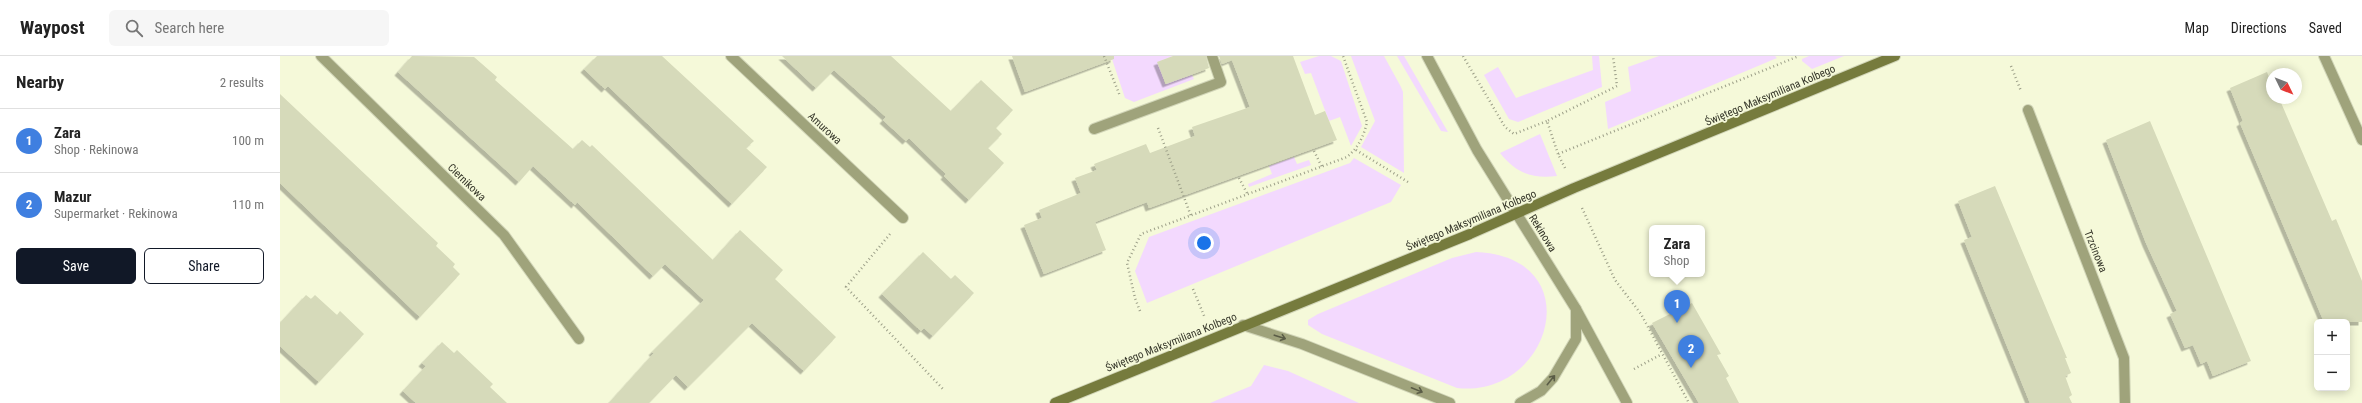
<!DOCTYPE html>
<meta charset="utf-8">
<style>
body{margin:0;font-family:"Roboto Condensed",sans-serif;background:#f6f6f6;color:#222}
.controls{position:absolute;right:12px;bottom:12px;display:grid;overflow:hidden;border-radius:6px;box-shadow:0 2px 10px #0003}
.controls button{width:36px;height:36px;display:grid;place-items:center;padding:0;border:0;border-bottom:1px solid #e0e0e0;background:#fff;color:#222;font:20px sans-serif}
.compass{position:absolute;left:1986px;top:12px;width:36px;height:36px;border-radius:50%;background:#fff;box-shadow:0 2px 10px #0003;rotate:133deg}
.you{position:absolute;left:924px;top:187px;width:14px;height:14px;margin:-10px;border:3px solid #fff;border-radius:50%;background:#1a73e8;box-shadow:0 0 0 6px #1a73e833}
.badge{display:grid;place-items:center;width:26px;height:26px;border-radius:50%;background:#111827;color:#fff;font-size:13px;font-weight:700}
.pin{position:absolute;translate:-50% -33px;filter:drop-shadow(0 1px 2px #0008)}
.pin::after{content:'';position:absolute;top:21px;width:14px;height:12px;background:inherit;clip-path:polygon(0 0,100% 0,50% 100%)}
.popup{position:absolute;left:1369px;top:169px;width:56px;height:52px;box-sizing:border-box;display:grid;place-content:center;border-radius:6px;background:#fff;filter:drop-shadow(0 1px 3px #0005);font-size:13px;white-space:nowrap;color:#767676}
.popup b{font-size:15px;color:#222}
.popup::after{content:'';position:absolute;left:50%;top:100%;margin-left:-8px;border:8px solid transparent;border-top-color:#fff}
.list{margin:0;padding:0;list-style:none}
h2{display:flex;justify-content:space-between;align-items:center;height:52px;margin:0;padding:0 16px;font-size:17px}
h2 small{font-size:13px;font-weight:400;color:#767676}
.list li{display:grid;grid-template-columns:26px 1fr auto;gap:12px;align-items:center;box-sizing:border-box;height:64px;padding:0 16px;border-top:1px solid #e0e0e0}
.list b{display:block;font-size:15px;white-space:nowrap}
.list p{margin:0;font-size:13px;white-space:nowrap;color:#767676}
.list em{font-size:13px;font-style:normal;color:#767676}
.actions{display:flex;gap:8px;padding:12px 16px}
.actions a{flex:1;padding:9px 0;border:1px solid #111827;border-radius:6px;text-align:center;font-size:14px;color:#111827}
.actions .main{background:#111827;color:#fff}
.icon{flex:none;width:22px;height:22px;fill:none;stroke:currentColor;stroke-width:2;stroke-linecap:round;stroke-linejoin:round}
.map{position:relative;flex:none;width:2082px;height:347px;overflow:hidden}
header{display:flex;align-items:center;gap:24px;box-sizing:border-box;height:56px;padding:0 20px;background:#fff;border-bottom:1px solid #e0e0e0}
header strong{font-size:19px}
nav{display:flex;gap:22px;margin-inline-start:auto;font-size:14px}
.search{width:280px;height:36px;background:#f6f6f6;display:flex;align-items:center;gap:10px;box-sizing:border-box;padding:0 14px;border-radius:6px;color:#767676;font-size:15px}
main{display:flex}
aside{flex:1;background:#fff}
.map>svg:first-child{display:block}
</style>
<header>
<strong>Waypost</strong>
<div class="search"><svg class="icon" aria-label="search" viewBox="0 0 24 24"><circle cx="10" cy="10" r="6"/><path d="M15 15l6 6"/></svg>Search here</div>
<nav><a>Map</a><a>Directions</a><a>Saved</a></nav>
</header>
<main>
<aside>
<h2>Nearby<small>2 results</small></h2>
<ul class="list">
<li><span class="badge" style="background:#3f7fe0">1</span><div><b>Zara</b><p>Shop · Rekinowa</p></div><em>100 m</em></li>
<li><span class="badge" style="background:#3f7fe0">2</span><div><b>Mazur</b><p>Supermarket · Rekinowa</p></div><em>110 m</em></li>
</ul>
<div class="actions"><a class="main">Save</a><a>Share</a></div>
</aside>
<div class="map">
<svg width="2082" height="347" viewBox="0 0 2082 347">
<defs>
<filter id="shadow"><feDropShadow dx="-3.5" dy="3.5" stdDeviation="0" flood-color="#0004"/></filter>
</defs>
<rect width="100%" height="100%" fill="#f5f9d9"/>
<path fill="#f3d9fe" d="M 831,0 L 893,0 L 878,6 L 885,28 L 912,19 L 914,23 L 854,46 L 845,42 Z
M 1039,0 L 1051,0 L 1061,5 L 1082,70 L 1071,90 L 1060,61 L 1049,65 L 1031,17 L 1025,18 L 1020,6 Z
M 1071,0 L 1104,0 L 1121,31 L 1123,36 L 1124,117 L 1081,91 L 1095,65 Z
M 1117,0 L 1124,0 L 1168,76 L 1161,75 Z
M 1312,0 L 1319,0 L 1322,31 L 1238,66 L 1229,63 L 1204,19 L 1218,11 L 1236,42 L 1313,14 Z
M 1379,0 L 1495,0 L 1497,2 L 1328,73 L 1325,46 L 1351,35 L 1348,11 Z
M 1529,0 L 1564,0 L 1532,13 L 1522,5 L 1522,3 Z
M 1260,78 L 1277,120 C 1252,123 1236,117 1220,97 Z
M 1014,101 L 1017,108 L 1029,104 L 1031,109 L 969,131 L 968,128 L 992,118 L 989,110 Z
M 1074,102 L 1121,129 L 1111,146 L 867,247 L 855,215 L 869,181 L 1070,107 Z
M 1196,196 C 1311,201 1272,342 1177,332 L 1042,278 L 1028,269 L 1028,264 L 1038,258 L 1172,202 Z
M 984,309 L 1008,315 L 1079,347 L 930,347 L 971,330 Z"/>
<path fill="#d6daba" filter="url(#shadow)" d="M 132,0 L 194,1 L 217,21 L 215,24 L 293,93 L 302,84 L 310,91 L 312,89 L 433,204 L 460,174 L 503,214 L 495,223 L 556,281 L 524,315 L 472,267 L 408,331 L 396,319 L 369,347 L 329,347 L 374,297 L 372,296 L 424,244 L 385,208 L 373,220 L 297,146 L 295,149 L 253,110 L 239,126 L 118,16 Z
M 317,0 L 382,0 L 474,85 L 466,92 L 487,111 L 452,148 L 328,30 L 325,33 L 304,13 Z
M 502,0 L 611,0 L 671,55 L 701,24 L 733,54 L 716,72 L 722,78 L 708,92 L 724,107 L 689,144 L 664,120 L 666,118 L 629,82 L 626,85 L 603,64 L 606,61 L 554,14 L 536,32 Z
M 732,0 L 834,0 L 834,3 L 745,36 Z
M 893,0 L 926,0 L 929,12 L 886,28 L 877,6 Z
M 939,0 L 1013,0 L 1035,59 L 1045,55 L 1057,84 L 869,152 L 867,146 L 815,166 L 826,194 L 764,218 L 744,169 L 762,162 L 759,154 L 801,137 L 795,122 L 817,114 L 814,108 L 866,88 L 870,97 L 915,80 L 912,71 L 970,51 L 952,4 L 942,8 Z
M 1987,16 L 1992,29 L 1992,42 L 1999,42 L 2052,165 L 2056,163 L 2082,225 L 2082,266 L 2044,266 L 1960,67 L 1963,65 L 1950,32 Z
M 0,38 L 158,187 L 156,190 L 175,208 L 173,211 L 180,218 L 140,261 L 0,127 Z
M 1870,65 L 1971,305 L 1933,320 L 1927,305 L 1921,308 L 1913,289 L 1905,292 L 1890,258 L 1897,255 L 1866,187 L 1826,84 Z
M 1715,130 L 1787,302 L 1785,302 L 1791,317 L 1785,320 L 1792,339 L 1789,341 L 1792,347 L 1750,347 L 1684,184 L 1692,181 L 1678,145 Z
M 643,196 L 671,223 L 675,219 L 694,237 L 653,280 L 644,272 L 641,275 L 602,238 Z
M 26,239 L 31,243 L 35,239 L 57,259 L 60,255 L 84,278 L 39,326 L 0,290 L 0,267 Z
M 1412,247 L 1441,298 L 1437,299 L 1449,320 L 1446,322 L 1459,347 L 1419,347 L 1372,267 Z
M 162,286 L 174,297 L 177,294 L 213,328 L 210,331 L 227,347 L 136,347 L 123,335 L 146,310 L 142,307 Z"/>
<g fill="none" stroke-linecap="round" stroke-linejoin="round">
<defs>
<path id="service" d="M 814,73 L 941,26 L 932,0
M 963,269 L 1022,288 L 1170,347
M 1240,347 L 1261,335 L 1273,322 L 1296,283 L 1296,253"/>
<path id="minor" d="M 41,0 L 224,179 L 299,283
M 451,0 L 623,162
M 1147,0 L 1197,94 L 1296,253 L 1347,347
M 2044,0 L 2082,84
M 1748,54 L 1844,302 L 1845,347"/>
<path id="secondary" d="M 775,347 L 1190,178 L 1294,132 L 1615,0"/>
</defs>
<use href="#service" stroke="#d2d6b9" stroke-width="12"/>
<use href="#minor" stroke="#d2d6b9" stroke-width="12"/>
<use href="#secondary" stroke="#d2d6b9" stroke-width="12"/>
<path stroke="#9c9f88" stroke-width="2.5" stroke-dasharray="1 3" stroke-linecap="butt" d="M 824,0 L 840,40
M 1183,0 L 1225,71 L 1234,78 L 1267,65
M 1731,10 L 1741,35
M 878,72 L 911,160
M 1076,94 L 1128,126
M 1034,95 L 1042,111
M 1278,98 L 1267,65 L 1337,30 L 1333,0
M 1285,112 L 1278,98 L 1519,0
M 959,122 L 968,139
M 1302,152 L 1335,224 L 1361,258 L 1409,347
M 610,178 L 566,231 L 663,333
M 913,233 L 925,262
M 860,255 L 855,242 L 847,207 L 861,178 L 1067,101 C 1078,92 1084,80 1087,66 L 1063,0
M 1354,313 L 1382,298"/>
<use href="#service" stroke="#9fa37b" stroke-width="10"/>
<use href="#minor" stroke="#9fa37b" stroke-width="10"/>
<use href="#secondary" stroke="#767b3d" stroke-width="10"/>
</g>
<defs><path id="oneway-shaft" d="M-6 0H5M1.5-3L5.5 0L1.5 3" fill="none" stroke-width="1.6" stroke-linecap="round" stroke-linejoin="round"/></defs>
<g stroke="#5a5c46">
<use href="#oneway-shaft" transform="translate(1000 281) rotate(18)"/>
<use href="#oneway-shaft" transform="translate(1271 324) rotate(-51)"/>
<use href="#oneway-shaft" transform="translate(1137 334) rotate(22)"/>
</g>
<g text-anchor="middle" stroke-width="3.5" stroke-linejoin="round" paint-order="stroke">
<g font-size="11" fill="#353629" stroke="#f5f9d9">
<text transform="translate(1490 39) rotate(-23)" y="4">Świętego Maksymiliana Kolbego</text>
<text transform="translate(545 72) rotate(43)" y="4">Amurowa</text>
<text transform="translate(187 126) rotate(44)" y="4">Ciernikowa</text>
<text transform="translate(1191 164) rotate(-23)" y="4">Świętego Maksymiliana Kolbego</text>
<text transform="translate(1263 177) rotate(58)" y="4">Rekinowa</text>
<text transform="translate(1816 195) rotate(68)" y="4">Trzcinowa</text>
<text transform="translate(891 286) rotate(-22)" y="4">Świętego Maksymiliana Kolbego</text>
</g>
</g>
</svg>
<div class="controls">
<button>+</button>
<button>−</button>
</div>
<svg class="compass" viewBox="-18 -18 36 36"><path d="M0-13l5 13h-10z" fill="#e53935"/><path d="M0 13l5-13h-10z" fill="#767676"/></svg>
<div class="you"></div>
<div class="pin badge" style="left:1397px;top:267px;background:#3f7fe0">1</div>
<div class="popup"><b>Zara</b>Shop</div>
<div class="pin badge" style="left:1411px;top:312px;background:#3f7fe0">2</div>
</div>
</main>
